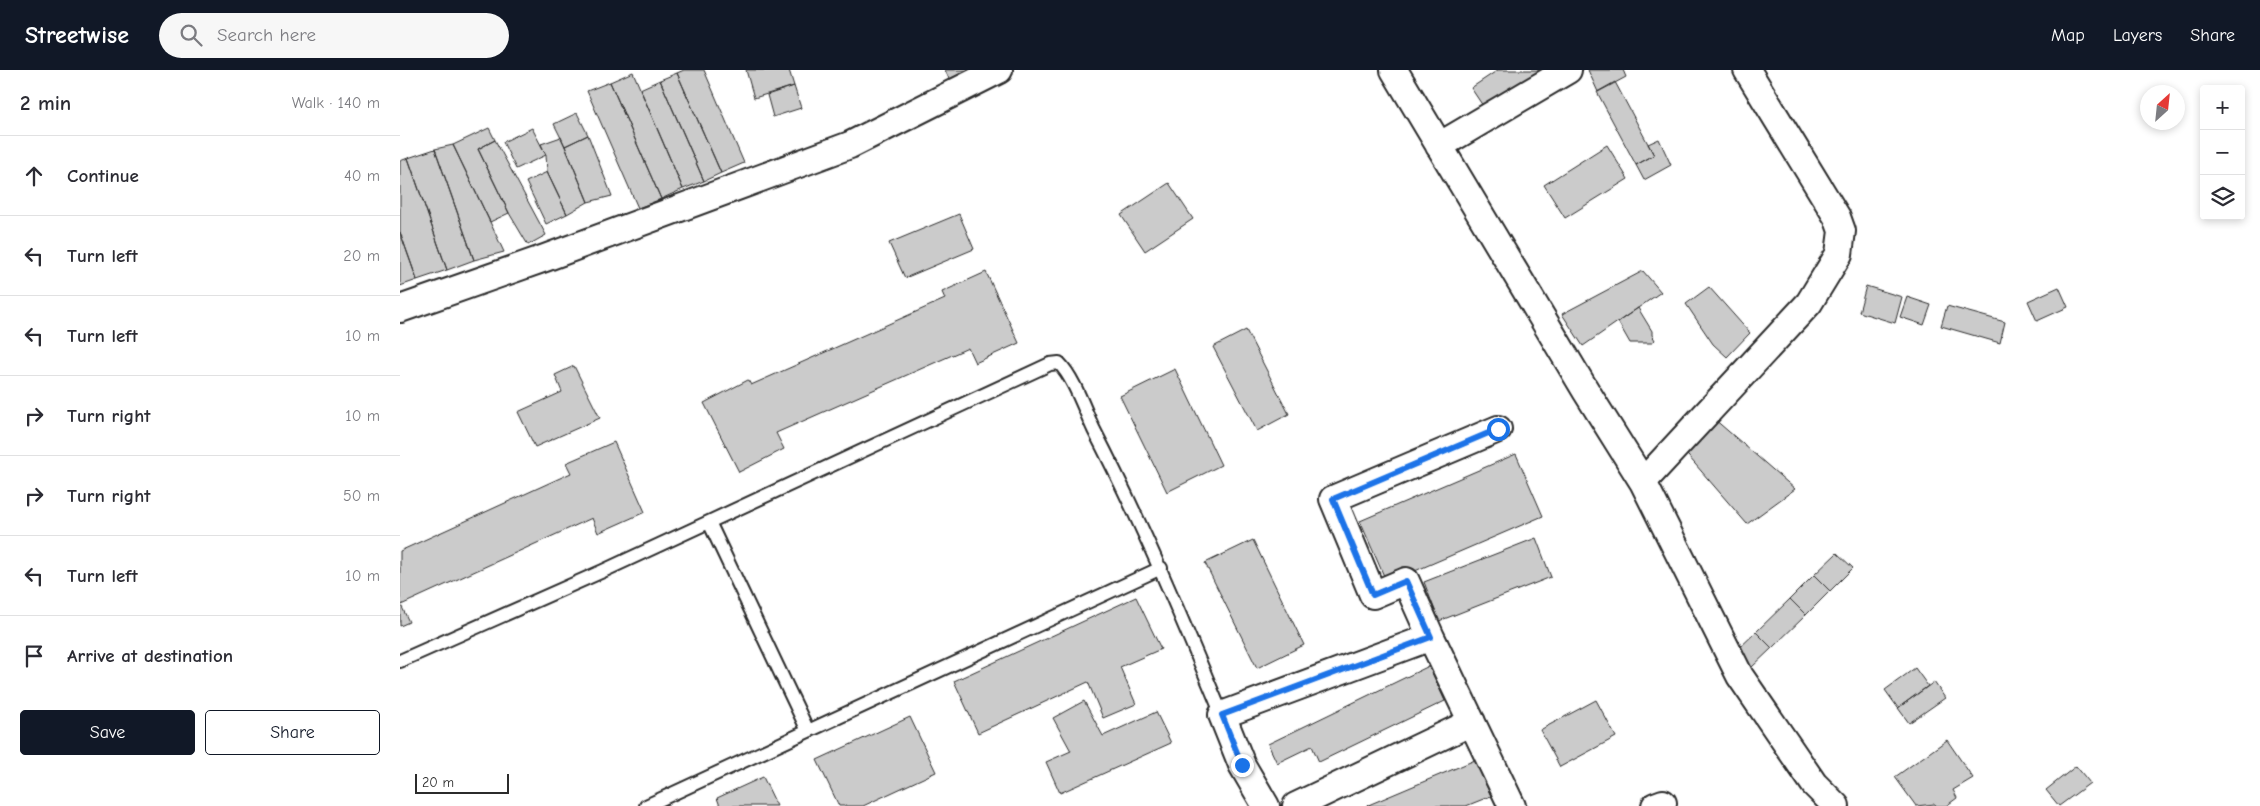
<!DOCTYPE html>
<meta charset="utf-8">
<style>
body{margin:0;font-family:"Comic Neue",sans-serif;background:#f7f7f7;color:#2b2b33}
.controls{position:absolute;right:15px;top:15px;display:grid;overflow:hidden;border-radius:5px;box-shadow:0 2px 8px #0003}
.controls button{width:45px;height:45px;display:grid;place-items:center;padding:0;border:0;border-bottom:1px solid #e1e1e2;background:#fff;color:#2b2b33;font:25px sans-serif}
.compass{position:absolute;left:1740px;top:15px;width:45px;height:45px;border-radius:50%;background:#fff;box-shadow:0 2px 8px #0003;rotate:27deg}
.scale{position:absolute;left:15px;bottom:12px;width:94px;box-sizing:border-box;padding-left:5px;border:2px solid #2b2b2b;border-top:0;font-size:14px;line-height:18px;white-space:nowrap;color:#2b2b2b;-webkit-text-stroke:4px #fff;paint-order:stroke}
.stop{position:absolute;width:15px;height:15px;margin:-11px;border:4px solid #1a73e8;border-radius:50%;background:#fff}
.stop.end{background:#1a73e8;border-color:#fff;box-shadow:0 1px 5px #0008}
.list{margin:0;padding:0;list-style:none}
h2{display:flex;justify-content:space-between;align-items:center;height:65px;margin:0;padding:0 20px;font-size:21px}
h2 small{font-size:16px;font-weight:400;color:#7c7c81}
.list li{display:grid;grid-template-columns:32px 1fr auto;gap:15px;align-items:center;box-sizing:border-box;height:80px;padding:0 20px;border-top:1px solid #e1e1e2}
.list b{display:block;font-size:19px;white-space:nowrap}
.list em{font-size:16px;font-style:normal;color:#7c7c81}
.actions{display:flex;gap:10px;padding:15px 20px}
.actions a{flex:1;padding:11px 0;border:1px solid #111827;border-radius:5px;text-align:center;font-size:18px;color:#111827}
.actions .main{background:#111827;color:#fff}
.icon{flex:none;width:28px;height:28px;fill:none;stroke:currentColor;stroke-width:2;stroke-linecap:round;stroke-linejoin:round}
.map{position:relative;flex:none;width:1860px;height:736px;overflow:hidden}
header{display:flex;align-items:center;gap:30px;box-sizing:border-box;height:70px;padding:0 25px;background:#111827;color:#fff}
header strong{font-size:24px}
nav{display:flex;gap:28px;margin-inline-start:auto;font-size:18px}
.search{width:350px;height:45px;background:#f7f7f7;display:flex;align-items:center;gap:12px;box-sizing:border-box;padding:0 18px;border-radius:28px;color:#7c7c81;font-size:19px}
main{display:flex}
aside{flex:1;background:#fff}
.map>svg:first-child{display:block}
</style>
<header>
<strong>Streetwise</strong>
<div class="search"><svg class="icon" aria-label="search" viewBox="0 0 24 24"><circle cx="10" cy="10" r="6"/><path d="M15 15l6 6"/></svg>Search here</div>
<nav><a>Map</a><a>Layers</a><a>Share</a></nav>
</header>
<main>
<aside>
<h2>2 min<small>Walk · 140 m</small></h2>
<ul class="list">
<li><svg class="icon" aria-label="ahead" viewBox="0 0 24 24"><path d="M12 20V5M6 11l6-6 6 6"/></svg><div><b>Continue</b></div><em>40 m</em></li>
<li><svg class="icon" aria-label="left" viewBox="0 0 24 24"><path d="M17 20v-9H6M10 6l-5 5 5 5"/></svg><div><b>Turn left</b></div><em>20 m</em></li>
<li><svg class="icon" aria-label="left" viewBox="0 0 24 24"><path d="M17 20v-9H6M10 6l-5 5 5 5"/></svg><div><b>Turn left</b></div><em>10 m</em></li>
<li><svg class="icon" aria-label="right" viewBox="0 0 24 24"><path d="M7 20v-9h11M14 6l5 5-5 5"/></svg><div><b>Turn right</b></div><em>10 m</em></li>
<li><svg class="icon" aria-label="right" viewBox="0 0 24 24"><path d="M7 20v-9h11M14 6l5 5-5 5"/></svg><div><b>Turn right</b></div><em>50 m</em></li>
<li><svg class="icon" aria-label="left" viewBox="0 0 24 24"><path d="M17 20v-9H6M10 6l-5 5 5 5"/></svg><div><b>Turn left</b></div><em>10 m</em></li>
<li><svg class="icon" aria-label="arrive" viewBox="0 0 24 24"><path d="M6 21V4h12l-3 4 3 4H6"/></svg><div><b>Arrive at destination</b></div></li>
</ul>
<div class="actions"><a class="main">Save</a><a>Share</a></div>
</aside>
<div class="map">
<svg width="1860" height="736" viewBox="0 0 1860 736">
<rect width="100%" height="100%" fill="#fff"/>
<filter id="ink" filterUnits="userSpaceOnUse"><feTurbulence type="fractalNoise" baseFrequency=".02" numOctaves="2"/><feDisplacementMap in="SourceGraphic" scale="10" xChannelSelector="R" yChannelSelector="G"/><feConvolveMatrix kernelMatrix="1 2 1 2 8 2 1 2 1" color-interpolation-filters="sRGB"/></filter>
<g filter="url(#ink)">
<path fill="#cbcbcb" stroke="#2b2b2b" d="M 284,0 L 304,0 L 344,93 L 321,103 L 277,3 Z
M 346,0 L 389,0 L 394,16 L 354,28 Z
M 545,0 L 569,0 L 549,9 Z
M 1098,0 L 1151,0 L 1087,42 L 1071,18 Z
M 1188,0 L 1223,0 L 1226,7 L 1198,22 Z
M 233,2 L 283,119 L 261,129 L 210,12 Z
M 277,3 L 321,103 L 304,111 L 260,10 Z
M 260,10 L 304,111 L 283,119 L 240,19 Z
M 210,12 L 261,129 L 238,138 L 187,21 Z
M 1215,12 L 1254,85 L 1236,95 L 1197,22 Z
M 394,16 L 401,38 L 373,47 L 367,25 Z
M 177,43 L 188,65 L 165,76 L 154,54 Z
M 89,58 L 95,70 L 78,79 L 109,143 L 90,152 L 53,75 Z
M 132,58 L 146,85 L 116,99 L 103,72 Z
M 188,65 L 212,126 L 188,132 L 165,76 Z
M 161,67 L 188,132 L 167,144 L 147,102 L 146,85 L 141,74 Z
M 1259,69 L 1271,95 L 1244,110 L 1236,95 L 1254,85 L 1248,74 Z
M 95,70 L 146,165 L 128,175 L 109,143 L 78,79 Z
M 53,75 L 90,152 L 104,182 L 74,190 L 35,79 Z
M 1207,75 L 1228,109 L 1165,148 L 1144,115 Z
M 35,79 L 74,190 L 47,200 L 8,88 Z
M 8,88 L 47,200 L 17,210 L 0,162 L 0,91 Z
M 147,102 L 167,144 L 146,154 L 126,112 Z
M 769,113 L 793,149 L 745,181 L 721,145 Z
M 559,144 L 574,179 L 505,208 L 489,173 Z
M 0,162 L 17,210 L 0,216 Z
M 1243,201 L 1261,222 L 1183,276 L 1162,244 Z
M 586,202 L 619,273 L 575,293 L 568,278 L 376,363 L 384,379 L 339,402 L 304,333 L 348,310 L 351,315 L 545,229 L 542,222 Z
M 1466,216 L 1502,227 L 1495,253 L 1459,242 Z
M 1309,217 L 1350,263 L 1327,287 L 1313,274 L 1286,234 Z
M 1659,217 L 1668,237 L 1637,251 L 1628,231 Z
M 1507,227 L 1531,235 L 1524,255 L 1500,247 Z
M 1547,236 L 1605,252 L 1600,273 L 1541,256 Z
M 1238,238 L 1252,261 L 1252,265 L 1255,270 L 1252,273 L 1230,273 L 1218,252 Z
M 846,260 L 889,344 L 857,361 L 813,277 Z
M 174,296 L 200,348 L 135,377 L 118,342 L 162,322 L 155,305 Z
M 775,299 L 821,395 L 767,422 L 720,326 Z
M 1313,348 L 1395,419 L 1347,454 L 1282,379 Z
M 214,372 L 245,442 L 198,463 L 192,448 L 1,535 L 9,552 L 0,556 L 0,481 L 171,403 L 166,393 Z
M 1116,384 L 1143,446 L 987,513 L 960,451 Z
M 1136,468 L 1151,507 L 1039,551 L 1024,512 Z
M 853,470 L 904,575 L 857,598 L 805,493 Z
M 1437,483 L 1453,498 L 1430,521 L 1414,505 Z
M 1414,505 L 1430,521 L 1406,545 L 1390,529 Z
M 736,527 L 761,579 L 720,597 L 736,634 L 703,648 L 688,612 L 578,663 L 554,611 Z
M 1390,529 L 1406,545 L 1372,578 L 1356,562 Z
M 1356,562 L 1372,578 L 1351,598 L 1335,582 Z
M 1029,596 L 1045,631 L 919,692 L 912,676 L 877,693 L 868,674 Z
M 1515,598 L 1528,616 L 1498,638 L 1485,620 Z
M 1534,612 L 1545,628 L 1509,653 L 1498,638 Z
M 1196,630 L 1216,667 L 1160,697 L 1140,660 Z
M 684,631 L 703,666 L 756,642 L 771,673 L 660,723 L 646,692 L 671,681 L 653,648 Z
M 510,647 L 536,702 L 463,736 L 439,736 L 417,690 Z
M 1547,670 L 1573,708 L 1553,720 L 1557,728 L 1546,736 L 1536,736 L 1535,734 L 1516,736 L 1495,707 Z
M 1075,690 L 1091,726 L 1066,736 L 966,736 Z
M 1676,696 L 1690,713 L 1659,736 L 1646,720 Z
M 363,707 L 377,736 L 320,736 L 317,728 Z"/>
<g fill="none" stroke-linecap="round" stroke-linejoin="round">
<defs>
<path id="lane" d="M 309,452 L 408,661
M 0,591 L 203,501 L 650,294 L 659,293 C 674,308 684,339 694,360 C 742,453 782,549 822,645
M 246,736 L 761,498"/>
<path id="street" d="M 994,0 L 1186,321 L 1243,412 L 1340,606 L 1414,714 L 1436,736
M 1039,76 L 1168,0
M 0,239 L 145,188 L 450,75 L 599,0
M 1243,412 L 1409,233 L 1439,184 L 1442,161 L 1437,147 L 1347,0
M 1031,567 L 1112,736
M 866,736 L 842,695 L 822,645 L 1031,567 L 1006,511 L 973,525 L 933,429 L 1098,359
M 896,736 L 1072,652
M 1255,736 L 1263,733"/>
</defs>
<use href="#lane" stroke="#2b2b2b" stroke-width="16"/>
<use href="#street" stroke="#2b2b2b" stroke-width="30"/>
<use href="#lane" stroke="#fff" stroke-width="12"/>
<use href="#street" stroke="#fff" stroke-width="26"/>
</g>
</g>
<g fill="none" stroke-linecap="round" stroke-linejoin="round" filter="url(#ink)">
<path stroke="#1a73e8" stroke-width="6" d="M 842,695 L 822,645 L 1031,567 L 1006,511 L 973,525 L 933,429 L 1098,359"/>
</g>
</svg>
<div class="controls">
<button>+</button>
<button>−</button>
<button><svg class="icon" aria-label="layers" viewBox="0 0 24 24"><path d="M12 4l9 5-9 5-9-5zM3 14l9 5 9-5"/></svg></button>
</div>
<svg class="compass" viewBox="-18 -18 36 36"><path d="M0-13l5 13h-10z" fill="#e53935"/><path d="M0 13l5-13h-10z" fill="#7c7c81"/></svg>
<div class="scale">20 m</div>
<div class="stop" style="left:1098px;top:359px"></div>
<div class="stop end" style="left:842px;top:695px"></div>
</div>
</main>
